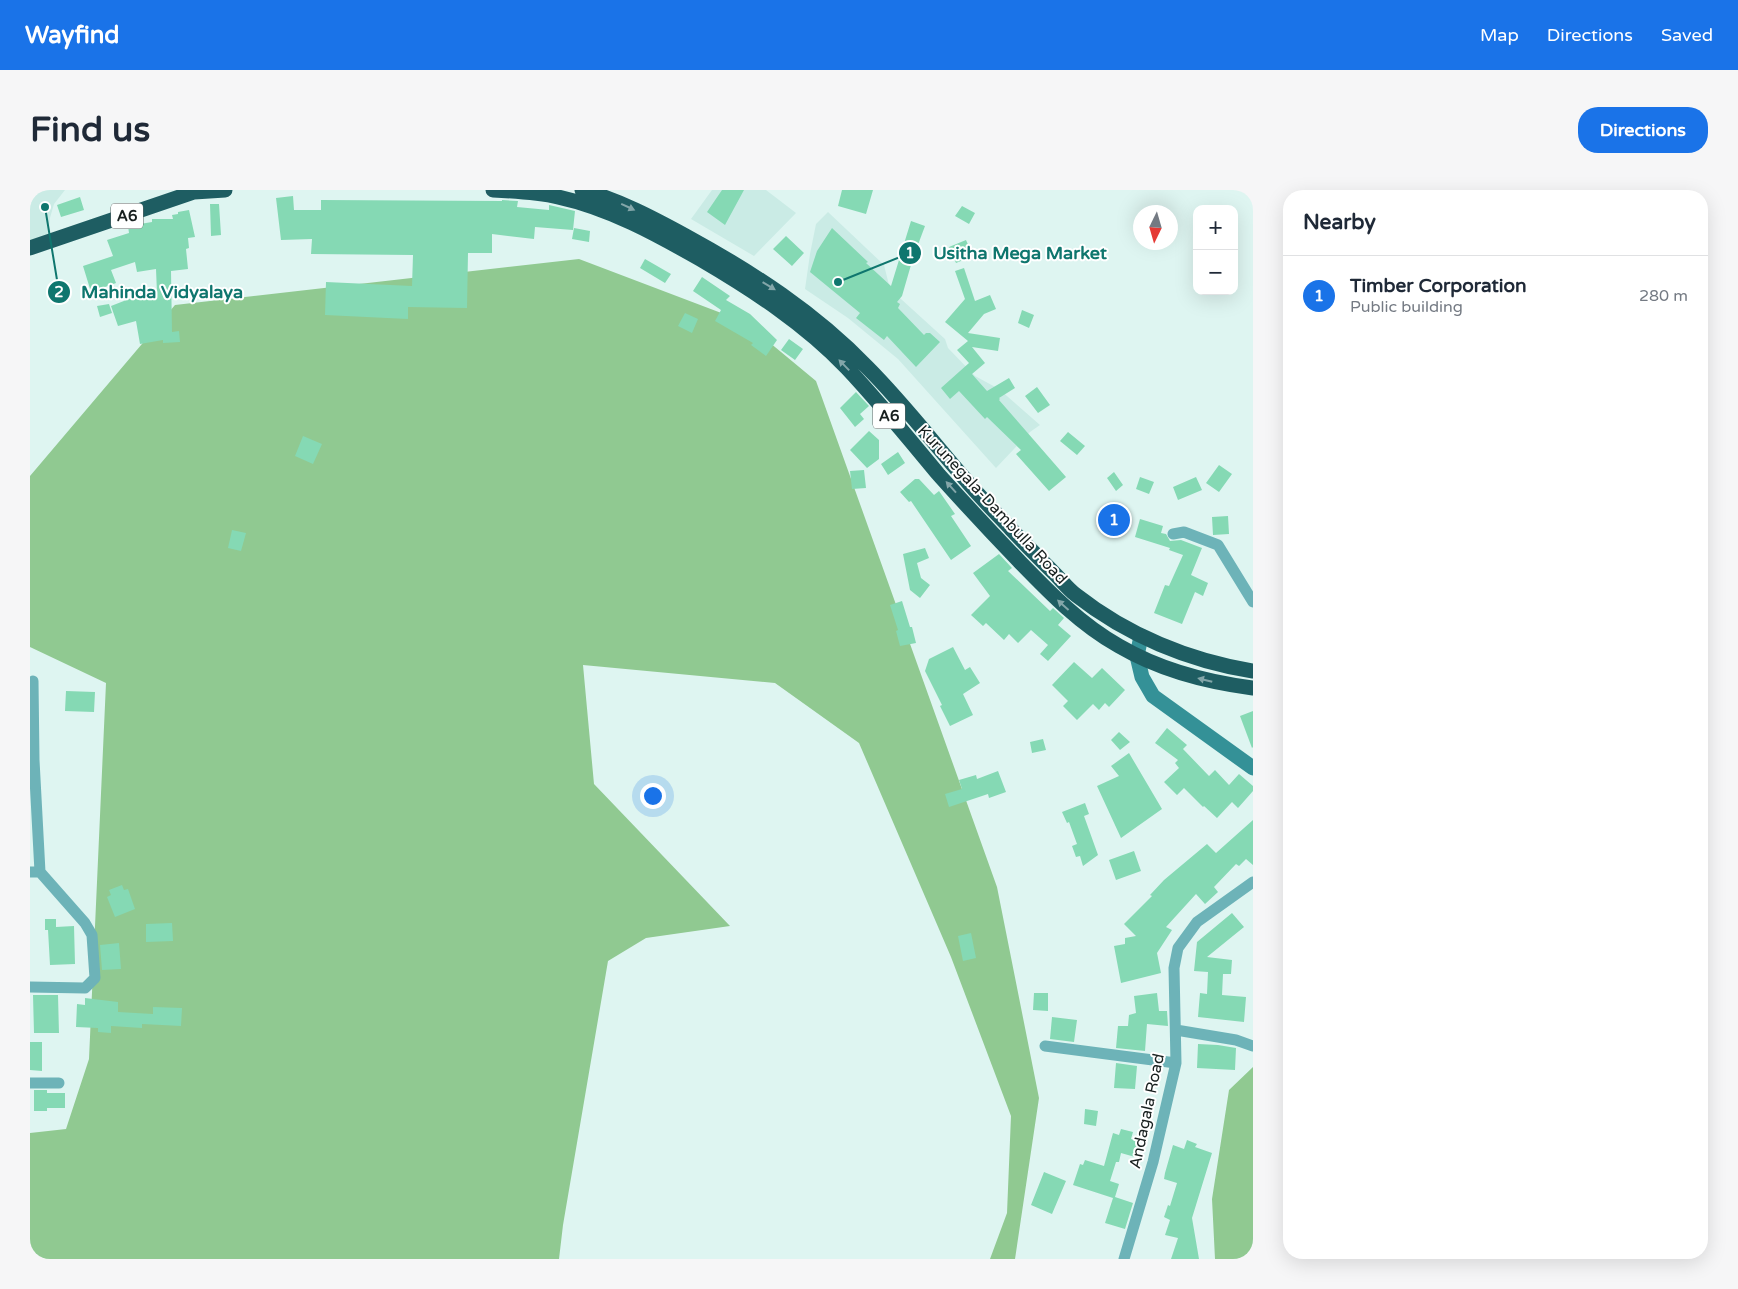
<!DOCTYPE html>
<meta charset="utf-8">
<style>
body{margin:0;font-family:"Varela Round",sans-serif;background:#f6f6f7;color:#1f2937}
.controls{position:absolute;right:15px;top:15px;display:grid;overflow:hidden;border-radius:10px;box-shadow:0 5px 20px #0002}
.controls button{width:45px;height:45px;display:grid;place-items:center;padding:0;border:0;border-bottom:1px solid #e0e1e3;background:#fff;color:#1f2937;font:25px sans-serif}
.compass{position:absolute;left:1103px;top:15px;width:45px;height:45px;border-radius:50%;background:#fff;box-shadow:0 5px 20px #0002;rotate:185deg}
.you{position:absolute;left:622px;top:605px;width:18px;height:18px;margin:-12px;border:4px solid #fff;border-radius:50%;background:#1a73e8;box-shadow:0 0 0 8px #1a73e833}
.badge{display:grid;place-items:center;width:32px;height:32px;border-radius:50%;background:#1a73e8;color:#fff;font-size:16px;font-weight:700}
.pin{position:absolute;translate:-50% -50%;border:2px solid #fff;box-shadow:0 1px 5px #0006}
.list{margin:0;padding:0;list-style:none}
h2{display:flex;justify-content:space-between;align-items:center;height:65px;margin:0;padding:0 20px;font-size:21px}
h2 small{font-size:16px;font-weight:400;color:#747a83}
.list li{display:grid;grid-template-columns:32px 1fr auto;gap:15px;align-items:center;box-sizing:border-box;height:80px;padding:0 20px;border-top:1px solid #e0e1e3}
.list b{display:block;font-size:19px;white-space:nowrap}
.list p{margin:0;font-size:16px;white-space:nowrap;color:#747a83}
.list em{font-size:16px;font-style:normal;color:#747a83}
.map{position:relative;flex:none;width:1223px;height:1069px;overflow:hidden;border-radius:20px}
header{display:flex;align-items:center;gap:30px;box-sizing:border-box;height:70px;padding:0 25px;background:#1a73e8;color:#fff}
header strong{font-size:24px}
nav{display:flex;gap:28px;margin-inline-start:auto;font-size:18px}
.intro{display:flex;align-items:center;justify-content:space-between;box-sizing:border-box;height:120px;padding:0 30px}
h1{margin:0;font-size:35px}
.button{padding:12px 22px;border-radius:20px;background:#1a73e8;color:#fff;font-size:18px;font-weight:700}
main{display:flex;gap:30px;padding:0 30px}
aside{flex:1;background:#fff;border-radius:20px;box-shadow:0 5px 20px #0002}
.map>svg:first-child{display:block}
</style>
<header>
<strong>Wayfind</strong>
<nav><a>Map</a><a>Directions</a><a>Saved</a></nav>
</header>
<div class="intro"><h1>Find us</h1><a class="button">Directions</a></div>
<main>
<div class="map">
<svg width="1223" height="1069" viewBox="0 0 1223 1069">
<rect width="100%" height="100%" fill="#def5f1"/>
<path fill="#caebe5" d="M 0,0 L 35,0 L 24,14 L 20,28 L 17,53 L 0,58 Z
M 682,0 L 736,0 L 766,23 L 724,66 L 661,29 Z
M 798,22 L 854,75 L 860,99 L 915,149 L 918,158 L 945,186 L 969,199 L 1010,235 L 1000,242 L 966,278 L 868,169 L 818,128 L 775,99 L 780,64 L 786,34 Z"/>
<path fill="#90c991" d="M 549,69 L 715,132 L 786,191 L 967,697 L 1009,908 L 985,1069 L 960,1069 L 977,1023 L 981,926 L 921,767 L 829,553 L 745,493 L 553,475 L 564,594 L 700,736 L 616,748 L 578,771 L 533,1035 L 529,1069 L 0,1069 L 0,943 L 36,939 L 59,869 L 76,493 L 0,457 L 0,286 L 145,115 Z
M 1223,877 L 1223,1069 L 1185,1069 L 1182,1009 L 1199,900 Z"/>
<path fill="#85d9b4" d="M 692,0 L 714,0 L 695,35 L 677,22 Z
M 812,0 L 843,0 L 836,24 L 808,16 Z
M 263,6 L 264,20 L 291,20 L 291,10 L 472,11 L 472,10 L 488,11 L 487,17 L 519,20 L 519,15 L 545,21 L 543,40 L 505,37 L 504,49 L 462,44 L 462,63 L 438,63 L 437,118 L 378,117 L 378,129 L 295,125 L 296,92 L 382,96 L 383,65 L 281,64 L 282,49 L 251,50 L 246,8 Z
M 50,7 L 54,20 L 31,27 L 27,15 Z
M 180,14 L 189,14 L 191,45 L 181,46 Z
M 932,16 L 945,23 L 939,34 L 925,26 Z
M 159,20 L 165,47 L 158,48 L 159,58 L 156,59 L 158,79 L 141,81 L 142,142 L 149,141 L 150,152 L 133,153 L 133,150 L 110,154 L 106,131 L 88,136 L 81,116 L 99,109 L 127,103 L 126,79 L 107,82 L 105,72 L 81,80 L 86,93 L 61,102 L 53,76 L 83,66 L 77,50 L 99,43 L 98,36 L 122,32 L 122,29 L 143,29 L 142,25 L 148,24 L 148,22 Z
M 881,31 L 895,36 L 883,68 L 872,106 L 867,112 L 870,114 L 868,118 L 894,145 L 896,143 L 900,143 L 910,152 L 886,177 L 857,146 L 854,150 L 826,128 L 830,123 L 780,82 L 787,61 L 802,38 L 838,72 L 836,73 L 861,96 Z
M 544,38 L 560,41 L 559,52 L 542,49 Z
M 756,46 L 774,63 L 762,76 L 743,59 Z
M 936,50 L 943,66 L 926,73 L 919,57 Z
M 615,69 L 641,84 L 635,93 L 610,78 Z
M 934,78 L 945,111 L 960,105 L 966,119 L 954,124 L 938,143 L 970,148 L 968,161 L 942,157 L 955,173 L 942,184 L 957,201 L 979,188 L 985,198 L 969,208 L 970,209 L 969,210 L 1036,287 L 1019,301 L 986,264 L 991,260 L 957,227 L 955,229 L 929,201 L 920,209 L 911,198 L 939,173 L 927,160 L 938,151 L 915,132 L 935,109 L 925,81 Z
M 672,87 L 700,106 L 696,110 L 720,124 L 747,150 L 736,166 L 721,155 L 723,153 L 685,131 L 691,120 L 663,101 Z
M 79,114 L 82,123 L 70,127 L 67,116 Z
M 992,120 L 1004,125 L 999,138 L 988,133 Z
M 655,123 L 668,129 L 662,143 L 648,136 Z
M 759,149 L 773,159 L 765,170 L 751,160 Z
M 1007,197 L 1020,215 L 1008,223 L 995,206 Z
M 826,202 L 839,216 L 830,224 L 834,229 L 825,237 L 810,218 Z
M 839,241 L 849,250 L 849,269 L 837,278 L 820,260 Z
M 1038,242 L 1055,256 L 1047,265 L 1030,251 Z
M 273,246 L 292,254 L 283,274 L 265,266 Z
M 868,262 L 875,273 L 858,285 L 851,274 Z
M 1189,275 L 1202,284 L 1189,302 L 1176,293 Z
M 834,280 L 836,298 L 822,299 L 820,281 Z
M 1084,282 L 1093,295 L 1086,301 L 1077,288 Z
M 1110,287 L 1124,292 L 1119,304 L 1106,299 Z
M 1166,287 L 1172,300 L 1148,310 L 1143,297 Z
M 885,289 L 889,289 L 904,305 L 909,301 L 925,324 L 921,326 L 941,356 L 921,370 L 881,311 L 879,312 L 870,302 Z
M 1198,326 L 1199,344 L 1183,345 L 1182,327 Z
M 1110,329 L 1133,336 L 1131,343 L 1136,344 L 1140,351 L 1151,350 L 1172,358 L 1161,385 L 1178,393 L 1173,406 L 1165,402 L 1152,434 L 1124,423 L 1135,395 L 1139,396 L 1153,365 L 1139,360 L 1140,358 L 1105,347 Z
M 202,340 L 216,343 L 211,361 L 198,358 Z
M 895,358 L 899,368 L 887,373 L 891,388 L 900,395 L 890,408 L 880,400 L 873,364 Z
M 969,364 L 982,378 L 978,381 L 1020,421 L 1023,418 L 1034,428 L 1028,435 L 1041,446 L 1018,471 L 1010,464 L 1018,455 L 1001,440 L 988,453 L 979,444 L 974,450 L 956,433 L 953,436 L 941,425 L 960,406 L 943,383 Z
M 872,411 L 880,437 L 882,437 L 886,453 L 870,456 L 866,441 L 868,440 L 860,415 Z
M 923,457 L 935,480 L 940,477 L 950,493 L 933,504 L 943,525 L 920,536 L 910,516 L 912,515 L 895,481 L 899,469 Z
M 1044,472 L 1062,488 L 1072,478 L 1095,500 L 1079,517 L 1075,513 L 1069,520 L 1063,514 L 1047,530 L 1033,516 L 1038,511 L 1022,495 Z
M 36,501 L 65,502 L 64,522 L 35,521 Z
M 1223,521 L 1223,557 L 1222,558 L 1210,526 Z
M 1137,538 L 1157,555 L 1153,559 L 1179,586 L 1185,580 L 1199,595 L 1209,584 L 1223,596 L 1223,601 L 1208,618 L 1202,612 L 1187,628 L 1174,616 L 1173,617 L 1154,598 L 1147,605 L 1134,592 L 1149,578 L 1145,573 L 1148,570 L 1125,553 Z
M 1089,542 L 1100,552 L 1090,560 L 1081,550 Z
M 1013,549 L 1016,560 L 1002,563 L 1000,552 Z
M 1099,563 L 1132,619 L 1091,648 L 1067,596 L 1089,586 L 1081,576 Z
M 968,581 L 976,602 L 959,608 L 958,604 L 919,617 L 915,604 L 932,599 L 929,590 L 946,585 L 947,589 Z
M 1055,613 L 1059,624 L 1054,626 L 1068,665 L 1053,676 L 1050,666 L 1046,667 L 1042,656 L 1047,654 L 1039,632 L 1037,633 L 1032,622 Z
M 1223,630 L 1223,675 L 1216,669 L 1209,676 L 1206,674 L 1184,697 L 1188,702 L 1175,714 L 1166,704 L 1136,737 L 1142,740 L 1127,763 L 1131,783 L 1091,793 L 1084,756 L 1095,754 L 1095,748 L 1106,746 L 1094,734 L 1122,706 L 1120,705 L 1134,690 L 1177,654 L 1186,663 Z
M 1104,661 L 1111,681 L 1086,690 L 1079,670 Z
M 92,695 L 94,700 L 98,699 L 105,719 L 85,727 L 77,707 L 81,705 L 79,700 Z
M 1202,723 L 1214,737 L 1177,767 L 1202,770 L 1201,784 L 1193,784 L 1192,805 L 1216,807 L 1214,832 L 1168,827 L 1170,803 L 1177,804 L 1178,782 L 1164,781 L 1167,752 Z
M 15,729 L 26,729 L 26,737 L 44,736 L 45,774 L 20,775 L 18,740 L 15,740 Z
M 142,733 L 143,751 L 116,752 L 116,734 Z
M 941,743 L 946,768 L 933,771 L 928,746 Z
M 89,753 L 91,779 L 72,780 L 70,755 Z
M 1004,803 L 1018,803 L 1018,821 L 1003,820 Z
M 1127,803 L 1129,821 L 1137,821 L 1138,836 L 1117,834 L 1115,861 L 1086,858 L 1088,836 L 1098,836 L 1099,825 L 1106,823 L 1104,806 Z
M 3,805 L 28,805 L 29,843 L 4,843 Z
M 55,808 L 88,812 L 88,822 L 123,824 L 123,817 L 152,818 L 151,836 L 112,834 L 112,838 L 81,836 L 81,843 L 68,842 L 68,838 L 46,837 L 47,814 L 55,815 Z
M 1022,827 L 1047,830 L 1044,852 L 1020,849 Z
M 0,852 L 12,852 L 12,881 L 0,880 Z
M 1168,854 L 1188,855 L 1206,858 L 1205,880 L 1167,878 Z
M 1086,873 L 1107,876 L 1105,899 L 1084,898 Z
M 4,900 L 17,900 L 17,903 L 35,903 L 35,918 L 17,918 L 17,921 L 4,921 Z
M 1055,919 L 1068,921 L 1066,936 L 1054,934 Z
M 1091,939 L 1103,942 L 1101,949 L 1109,951 L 1105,967 L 1091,963 L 1089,972 L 1086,972 L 1080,991 L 1089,994 L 1085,1007 L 1103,1013 L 1095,1039 L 1075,1033 L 1083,1008 L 1043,995 L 1050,974 L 1053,975 L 1055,970 L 1074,976 L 1083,943 L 1089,945 Z
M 1157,950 L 1167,954 L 1165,957 L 1182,963 L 1162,1028 L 1169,1069 L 1141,1069 L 1148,1048 L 1135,1045 L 1140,1030 L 1134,1027 L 1138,1015 L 1140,1016 L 1147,993 L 1134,989 L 1135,983 L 1143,955 L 1154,959 Z
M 1014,982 L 1036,991 L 1022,1024 L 1001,1015 Z"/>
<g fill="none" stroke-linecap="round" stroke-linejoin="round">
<path stroke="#6db3b8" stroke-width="11" d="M 1143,344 L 1154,342 L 1188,355 L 1223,412
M 0,682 L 10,682 L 4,570 L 3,491
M 0,797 L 55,798 L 65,788 L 62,745 L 55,733 L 10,682
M 1146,840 L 1206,850 L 1223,856
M 1015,856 L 1146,873
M 0,893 L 29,893
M 1094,1069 L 1123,972 L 1146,873 L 1144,778 L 1148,758 L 1167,732 L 1223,692"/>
<path stroke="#349197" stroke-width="15" d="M 1111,446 L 1107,466 L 1112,487 L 1123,506 L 1223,578"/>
<path stroke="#1e5d62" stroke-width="15" d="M 463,0 C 485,1 507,2 528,7 C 579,18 626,44 670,69 C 723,100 775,134 817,178 C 849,212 879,249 909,285 C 935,314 962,343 989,371 C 1020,403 1050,434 1089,456 C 1130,480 1176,492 1223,498
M 552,0 C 589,10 623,28 656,46 C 722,82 785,123 837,177 C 872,212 902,251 935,289 C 949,306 965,322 981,339 C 995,354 1010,369 1025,384 C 1032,391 1038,399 1046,405 C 1097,445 1159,471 1223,481
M 0,58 L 164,2 L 195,0"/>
</g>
<defs><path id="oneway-solid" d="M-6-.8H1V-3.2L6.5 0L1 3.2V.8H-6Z" transform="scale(1.25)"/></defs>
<g fill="#83a6a9">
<use href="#oneway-solid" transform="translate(598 17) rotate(25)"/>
<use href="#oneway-solid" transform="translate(739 96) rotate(31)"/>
<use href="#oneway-solid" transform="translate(814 175) rotate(-134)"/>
<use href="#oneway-solid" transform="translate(921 297) rotate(-132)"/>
<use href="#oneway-solid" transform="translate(1033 415) rotate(-138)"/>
<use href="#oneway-solid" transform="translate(1175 490) rotate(-166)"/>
</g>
<g text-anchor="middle" stroke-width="4" stroke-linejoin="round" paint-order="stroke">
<g fill="#fff" stroke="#5d6362" stroke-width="1">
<rect x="81" y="13.5" width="32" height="25" rx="4"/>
<rect x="843" y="213.5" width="32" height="25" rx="4"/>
</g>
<g font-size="15" font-weight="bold" fill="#18201f">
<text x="97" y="31">A6</text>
<text x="859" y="231">A6</text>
</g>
<g font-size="16" fill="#18201f" stroke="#fff">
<text transform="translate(963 314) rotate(47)" y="6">Kurunegala-Dambulla Road</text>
<text transform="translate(1116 921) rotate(-78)" y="6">Andagala Road</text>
</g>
</g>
<path fill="none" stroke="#0f766e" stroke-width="2" d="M808 92L880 63M15 17L29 102"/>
<g fill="#0f766e" stroke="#fff" stroke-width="2">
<circle cx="808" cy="92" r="5"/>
<circle cx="15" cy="17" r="5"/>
<circle cx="880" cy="63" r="12"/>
<circle cx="29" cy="102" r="12"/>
</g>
<g font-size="15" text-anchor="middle" font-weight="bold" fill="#fff">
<text x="880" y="68">1</text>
<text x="29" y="107">2</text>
</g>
<g font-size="18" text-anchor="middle" font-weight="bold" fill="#0f766e" stroke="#fff" stroke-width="4" stroke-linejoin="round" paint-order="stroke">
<text x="990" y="69">Usitha Mega Market</text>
<text x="132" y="108">Mahinda Vidyalaya</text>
</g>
</svg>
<div class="controls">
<button>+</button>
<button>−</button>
</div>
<svg class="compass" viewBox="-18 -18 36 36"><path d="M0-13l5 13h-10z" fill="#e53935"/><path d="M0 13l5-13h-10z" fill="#747a83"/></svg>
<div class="you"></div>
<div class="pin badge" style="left:1084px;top:330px">1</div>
</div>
<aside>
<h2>Nearby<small></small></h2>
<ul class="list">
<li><span class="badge">1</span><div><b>Timber Corporation</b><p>Public building</p></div><em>280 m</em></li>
</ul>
</aside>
</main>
